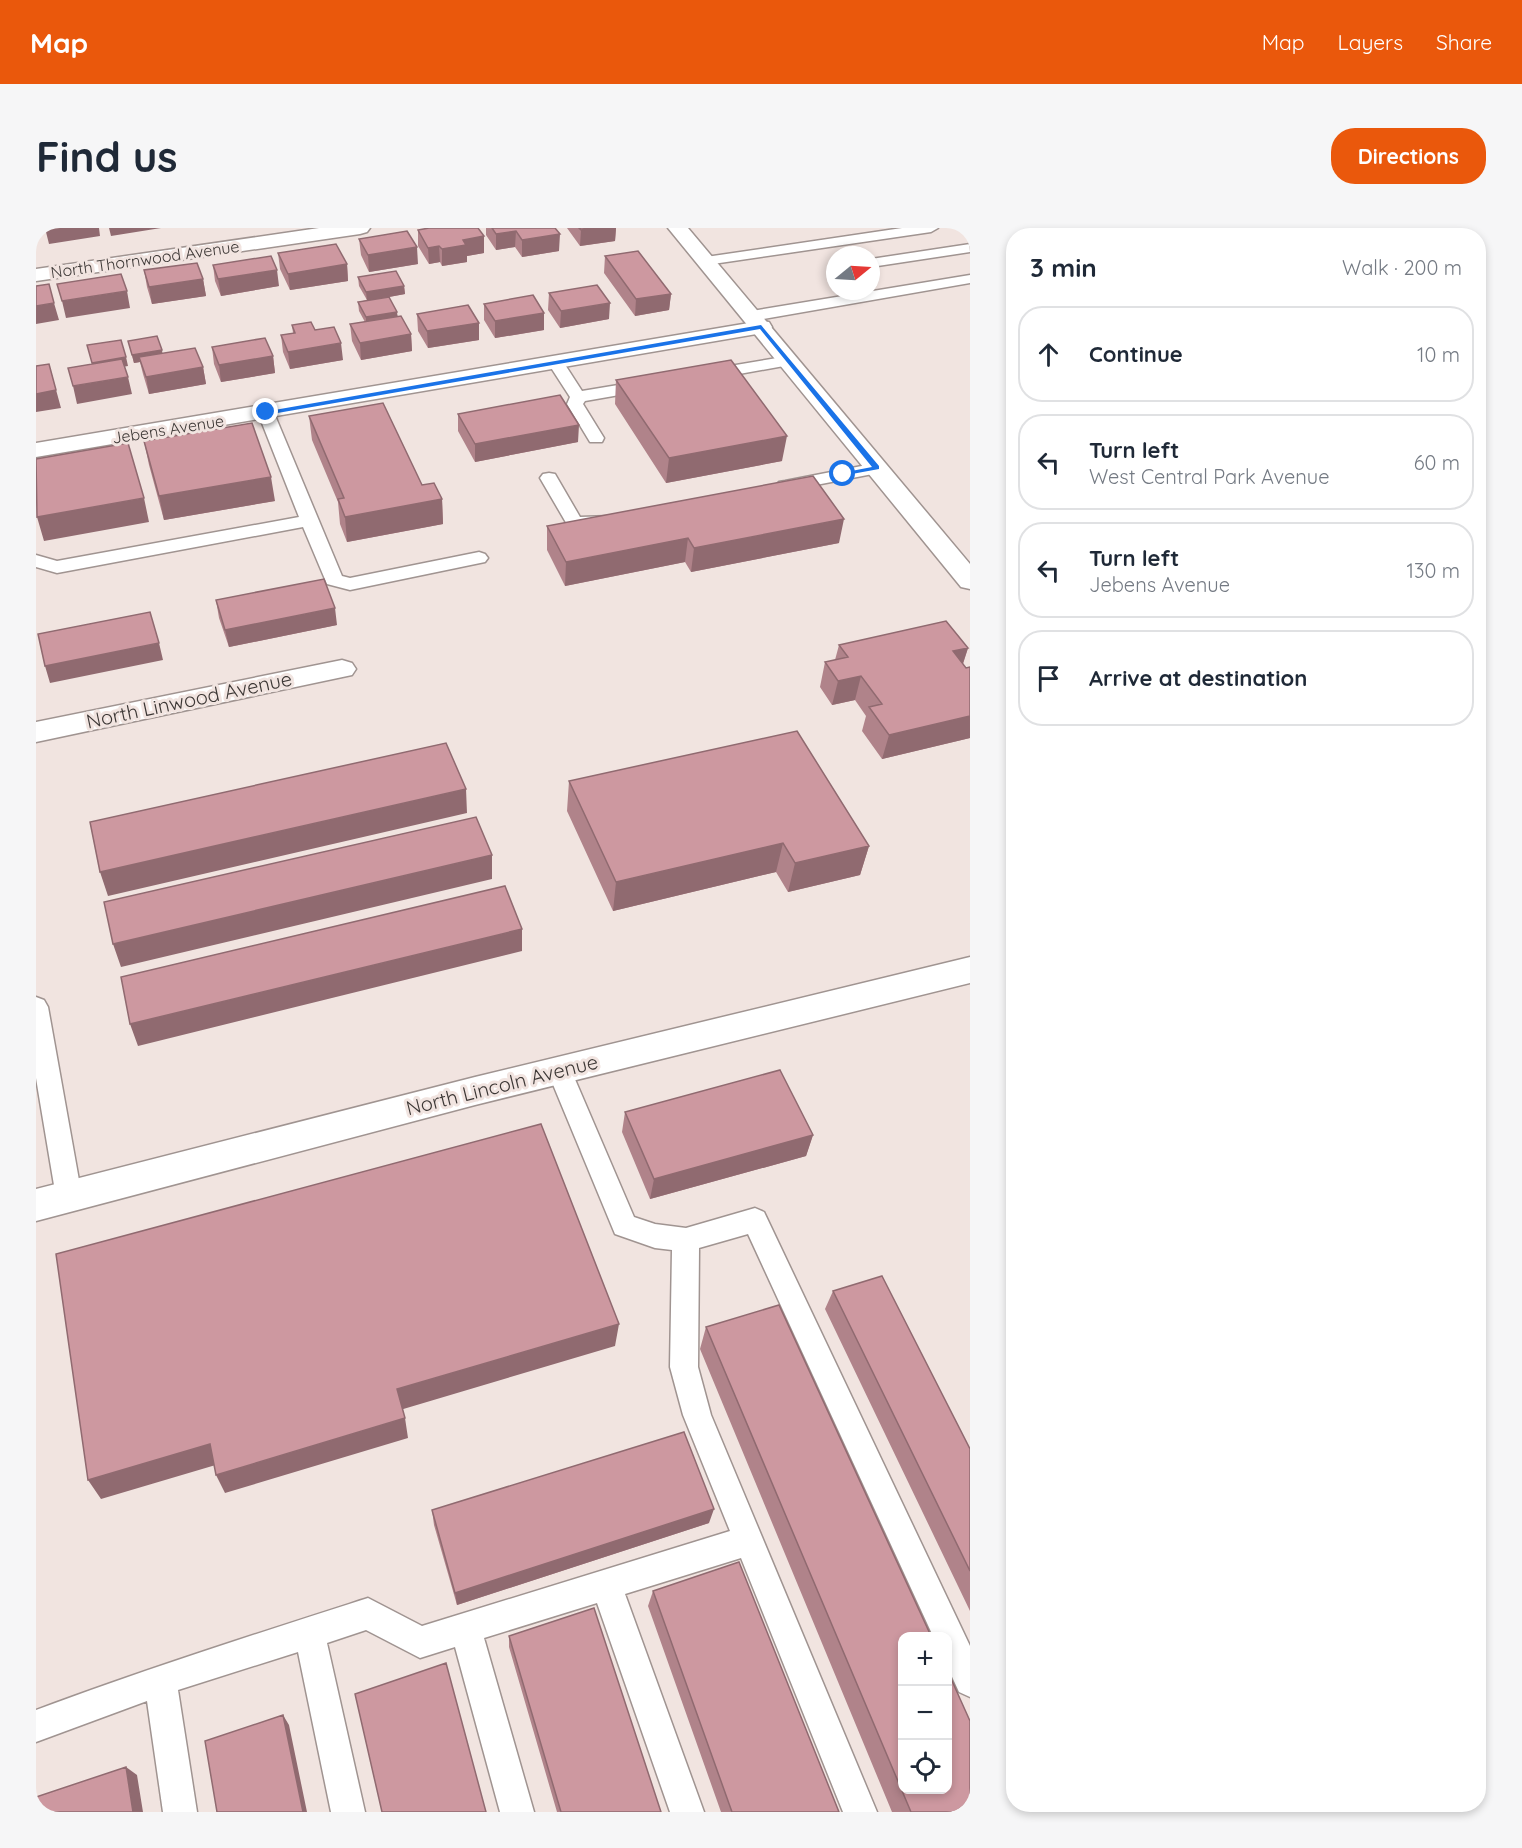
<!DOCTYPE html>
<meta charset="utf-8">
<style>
body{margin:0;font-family:Quicksand,sans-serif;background:#f6f6f7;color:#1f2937}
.controls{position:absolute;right:18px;bottom:18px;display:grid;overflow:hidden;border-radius:12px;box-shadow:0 3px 9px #0003}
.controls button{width:54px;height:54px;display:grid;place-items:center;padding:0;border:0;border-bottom:2px solid #e0e1e3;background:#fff;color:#1f2937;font:30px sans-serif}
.compass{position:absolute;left:790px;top:18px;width:54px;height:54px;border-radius:50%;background:#fff;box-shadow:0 3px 9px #0003;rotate:72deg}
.stop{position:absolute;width:18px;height:18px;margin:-14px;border:4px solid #1a73e8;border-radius:50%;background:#fff}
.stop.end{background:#1a73e8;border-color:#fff;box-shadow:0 2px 6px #0008}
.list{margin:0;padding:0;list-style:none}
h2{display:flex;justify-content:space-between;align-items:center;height:78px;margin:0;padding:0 24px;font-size:26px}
h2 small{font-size:20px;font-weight:400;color:#747a83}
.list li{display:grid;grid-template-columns:39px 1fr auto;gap:18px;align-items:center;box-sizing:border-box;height:96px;margin:0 12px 12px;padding:0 12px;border:2px solid #e0e1e3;border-radius:24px}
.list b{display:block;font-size:22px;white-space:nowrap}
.list p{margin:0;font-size:20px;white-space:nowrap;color:#747a83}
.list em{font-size:20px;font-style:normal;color:#747a83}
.icon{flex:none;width:33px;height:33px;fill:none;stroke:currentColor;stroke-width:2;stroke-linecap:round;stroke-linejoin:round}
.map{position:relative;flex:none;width:934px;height:1584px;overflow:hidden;border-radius:24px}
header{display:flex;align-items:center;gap:36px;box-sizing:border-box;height:84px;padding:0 30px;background:#ea580c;color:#fff}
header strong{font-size:28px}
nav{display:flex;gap:33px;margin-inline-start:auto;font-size:21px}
.intro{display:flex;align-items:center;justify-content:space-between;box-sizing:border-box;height:144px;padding:0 36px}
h1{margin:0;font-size:42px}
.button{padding:15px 27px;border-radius:24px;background:#ea580c;color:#fff;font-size:21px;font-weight:700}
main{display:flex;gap:36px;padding:0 36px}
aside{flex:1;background:#fff;border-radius:24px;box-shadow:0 3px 9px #0003}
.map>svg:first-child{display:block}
</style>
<header>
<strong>Map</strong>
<nav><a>Map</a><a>Layers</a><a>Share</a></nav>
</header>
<div class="intro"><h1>Find us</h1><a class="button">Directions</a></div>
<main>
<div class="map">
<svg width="934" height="1584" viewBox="0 0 934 1584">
<rect width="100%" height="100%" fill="#f1e4e0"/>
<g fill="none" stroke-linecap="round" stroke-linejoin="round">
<defs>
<path id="service" d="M 866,0 L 902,0 L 895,4 L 670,37 L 663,33 L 670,29 Z
M 934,16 L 934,24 L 835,39 L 835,31 Z
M 934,47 L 934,55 L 716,93 L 708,88 L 716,83 Z
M 753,128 L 761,133 L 759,136 L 670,152 L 662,147 L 670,142 Z
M 520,130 L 526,132 L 546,163 L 612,152 L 620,157 L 612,162 L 549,173 L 547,176 L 568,210 L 566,214 L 554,214 L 531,176 L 534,169 L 512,135 Z
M 230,180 L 238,185 L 306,348 L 314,350 L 443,324 L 449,326 L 452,330 L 449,334 L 314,362 L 291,356 L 267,299 L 21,345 L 0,339 L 0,327 L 21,333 L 263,289 L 222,185 Z
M 841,235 L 847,236 L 850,240 L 847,244 L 749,263 L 743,262 L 740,258 L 743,254 L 749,253 Z
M 513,245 L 519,246 L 544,289 L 577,288 L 580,292 L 577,296 L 555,300 L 532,298 L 504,250 L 507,246 Z
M 0,769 L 8,772 L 12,779 L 46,969 L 42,977 L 33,981 L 24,977 L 20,969 L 0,850 Z
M 523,832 L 532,835 L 598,989 L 619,996 L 650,1000 L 719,980 L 728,984 L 934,1418 L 934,1469 L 923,1464 L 912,1440 L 912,1408 L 897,1408 L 712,1006 L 663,1020 L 662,1139 L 675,1187 L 841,1584 L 807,1584 L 705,1330 L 589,1366 L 668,1584 L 634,1584 L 561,1375 L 448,1410 L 498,1584 L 464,1584 L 419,1419 L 384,1430 L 330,1402 L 291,1415 L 329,1584 L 295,1584 L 262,1424 L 142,1462 L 161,1584 L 127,1584 L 111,1473 L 0,1514 L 0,1482 C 110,1441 220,1406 332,1370 L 386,1398 L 694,1303 L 647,1187 L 634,1139 L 636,1022 L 619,1020 L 579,1006 L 511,842 L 514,835 Z"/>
<path id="minor" d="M 283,0 L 334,0 L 331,4 L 324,6 L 0,53 L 0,41 Z
M 725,93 L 733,94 L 736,99 L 733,104 L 0,229 L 0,215 Z
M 306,432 L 316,435 L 320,441 L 316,447 L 0,514 L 0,494 Z"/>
<path id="tertiary" d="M 632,0 L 652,0 L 934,336 L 934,361 L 925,359 Z
M 934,729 L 934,755 L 439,877 L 0,993 L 0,961 L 439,849 Z"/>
</defs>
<use href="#service" stroke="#a09491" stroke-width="3"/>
<use href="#minor" stroke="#a09491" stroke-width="3"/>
<use href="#tertiary" stroke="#a09491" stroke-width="3"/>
<use href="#service" fill="#fff" fill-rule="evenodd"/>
<use href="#minor" fill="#fff" fill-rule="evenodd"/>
<use href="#tertiary" fill="#fff" fill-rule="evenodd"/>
</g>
<path fill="#b0838a" d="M 450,0 L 519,0 L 523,23 L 486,29 L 479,19 L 460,22 L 450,7 Z
M 531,0 L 580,0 L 579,13 L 544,18 Z
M 382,2 L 448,8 L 448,25 L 431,28 L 431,34 L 406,38 L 404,34 L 393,36 L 382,18 Z
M 323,11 L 382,36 L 333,44 L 325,27 Z
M 242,25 L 311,36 L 312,53 L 254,62 L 244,41 Z
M 569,28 L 635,66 L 633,82 L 599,88 L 568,45 Z
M 177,37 L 243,58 L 185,68 L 179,53 Z
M 108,42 L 167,51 L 170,68 L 116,76 L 111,59 Z
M 322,49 L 368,58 L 369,66 L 353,69 L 362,89 L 375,106 L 376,123 L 325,132 L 316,113 L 314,96 L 329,94 L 323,83 L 322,74 L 331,72 L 323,58 Z
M 513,65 L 573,91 L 524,100 L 512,82 Z
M 448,76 L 508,85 L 508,102 L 459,110 L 448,92 Z
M 381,86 L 443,95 L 443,112 L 392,120 L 382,103 Z
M 256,97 L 279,102 L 307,132 L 254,141 L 247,124 L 245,107 L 257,105 Z
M 92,113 L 126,122 L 126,126 L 167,139 L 170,156 L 113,166 L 107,146 L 104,134 L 98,135 Z
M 176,119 L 237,128 L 239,145 L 185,154 L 178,136 Z
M 580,152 L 746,233 L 630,255 L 579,176 Z
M 422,186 L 542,214 L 439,234 L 422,203 Z
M 273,188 L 386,257 L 406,271 L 407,296 L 311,314 L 304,296 L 302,274 L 276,212 Z
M 108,213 L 239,273 L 128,292 L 113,237 Z
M 511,298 L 803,315 L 655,344 L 649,334 L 529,358 L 511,322 Z
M 180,372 L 301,397 L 193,419 L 183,390 Z
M 803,417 L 932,420 L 927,436 L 930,440 L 934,439 L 934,510 L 846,531 L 826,503 L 830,488 L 819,472 L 796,477 L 784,459 L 789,434 L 799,432 Z
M 533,553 L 833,618 L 824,647 L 752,664 L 740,644 L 577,683 L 531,583 Z
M 589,884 L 777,907 L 770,928 L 614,971 L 586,904 Z
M 797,1063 L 934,1221 L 934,1383 L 789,1081 Z
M 670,1099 L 934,1584 L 856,1584 L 664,1121 Z
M 396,1282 L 673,1295 L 421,1377 L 398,1297 Z
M 617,1363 L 803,1584 L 685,1584 L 612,1378 Z
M 473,1408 L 625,1584 L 521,1584 L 473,1419 Z"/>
<path fill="#906a70" d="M 9,0 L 63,0 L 64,8 L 13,16 Z
M 73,0 L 125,0 L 75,8 Z
M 557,0 L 580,0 L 579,13 L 544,18 L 545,2 Z
M 480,3 L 479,19 L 460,22 L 460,6 Z
M 524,6 L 523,23 L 486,29 L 486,12 Z
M 448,8 L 448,25 L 431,28 L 431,34 L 406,38 L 406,21 L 427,12 Z
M 403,18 L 404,34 L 393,36 L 392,20 Z
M 381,19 L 382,36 L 333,44 L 332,27 Z
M 311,36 L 312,53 L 254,62 L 252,46 Z
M 241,42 L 243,58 L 185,68 L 182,51 Z
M 167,51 L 170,68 L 116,76 L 113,59 Z
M 368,58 L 369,66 L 331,73 L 330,64 Z
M 91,63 L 94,80 L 30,90 L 26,73 Z
M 635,66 L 633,82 L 599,88 L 600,71 Z
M 18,75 L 23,92 L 0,96 L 0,78 Z
M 574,75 L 573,91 L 524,100 L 525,83 Z
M 361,84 L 362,92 L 330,98 L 330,89 Z
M 508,85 L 508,102 L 459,110 L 459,93 Z
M 443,95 L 443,112 L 392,120 L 391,103 Z
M 375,106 L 376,123 L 325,132 L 324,115 Z
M 305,115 L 307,132 L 254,141 L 252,124 Z
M 126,122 L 127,130 L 103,129 L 104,134 L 98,135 L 96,127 Z
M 237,128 L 239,145 L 185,154 L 183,137 Z
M 90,129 L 92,138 L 58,144 L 56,135 Z
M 13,136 L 25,180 L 0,184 L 0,166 Z
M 167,139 L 170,156 L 113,166 L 110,149 Z
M 92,149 L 96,166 L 41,176 L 37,158 Z
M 543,197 L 542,214 L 439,234 L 439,216 Z
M 751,208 L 746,233 L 630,255 L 633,230 Z
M 235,249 L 239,273 L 128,292 L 123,268 Z
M 108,270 L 113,294 L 8,313 L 1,289 Z
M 406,271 L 407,296 L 311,314 L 309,289 Z
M 808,291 L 803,315 L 655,344 L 658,320 Z
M 652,310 L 649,334 L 529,358 L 530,334 Z
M 299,380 L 301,397 L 193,419 L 189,402 Z
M 123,415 L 127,432 L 14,455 L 9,438 Z
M 932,420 L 924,444 L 917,423 Z
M 825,448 L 819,472 L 796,477 L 802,453 Z
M 934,488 L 934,510 L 846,531 L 853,507 Z
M 430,561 L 431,585 L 72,668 L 64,644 Z
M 747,615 L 740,644 L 577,683 L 580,654 Z
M 833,618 L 824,647 L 752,664 L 759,635 Z
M 456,627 L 456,651 L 85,739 L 77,716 Z
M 486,701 L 486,723 L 102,818 L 94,796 Z
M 777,907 L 770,928 L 614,971 L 618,951 Z
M 583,1096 L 579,1118 L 364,1182 L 361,1161 Z
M 369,1190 L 372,1210 L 189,1265 L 180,1247 Z
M 174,1216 L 183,1236 L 65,1271 L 52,1252 Z
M 678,1281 L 673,1295 L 421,1377 L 419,1365 Z
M 247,1487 L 253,1497 L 271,1584 L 267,1584 Z
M 90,1539 L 101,1547 L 107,1584 L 97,1584 Z"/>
<path fill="#cd98a0" stroke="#906a70" stroke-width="1.5" d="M 393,0 L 442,0 L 448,8 L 427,12 L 430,17 L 406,21 L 403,18 L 392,20 L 382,2 Z
M 456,0 L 519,0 L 524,6 L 486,12 L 480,3 L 460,6 Z
M 543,0 L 557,0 L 545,2 Z
M 371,3 L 381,19 L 332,27 L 323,11 Z
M 300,16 L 311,36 L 252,46 L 242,25 Z
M 602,23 L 635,66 L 600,71 L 569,28 Z
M 235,28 L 241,42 L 182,51 L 177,37 Z
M 161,35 L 167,51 L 113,59 L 108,42 Z
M 360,43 L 368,58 L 330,64 L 322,49 Z
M 85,46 L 91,63 L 26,73 L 21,56 Z
M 13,56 L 18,75 L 0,78 L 0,58 Z
M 561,57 L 574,75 L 525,83 L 513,65 Z
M 497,67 L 508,85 L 459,93 L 448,76 Z
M 353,69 L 361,84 L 330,89 L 322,74 Z
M 432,77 L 443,95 L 391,103 L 381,86 Z
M 365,88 L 375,106 L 324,115 L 314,96 Z
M 275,94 L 279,102 L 298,99 L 305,115 L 252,124 L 245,107 L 259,105 L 256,97 Z
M 121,108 L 126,122 L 96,127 L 92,113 Z
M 229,110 L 237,128 L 183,137 L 176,119 Z
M 85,112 L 90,129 L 56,135 L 51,117 Z
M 159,120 L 167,139 L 110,149 L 103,129 Z
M 86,131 L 92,149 L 37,158 L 32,140 Z
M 695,132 L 751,208 L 633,230 L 580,152 Z
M 13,136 L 20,162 L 0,166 L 0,138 Z
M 524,167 L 543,197 L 439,216 L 422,186 Z
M 347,175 L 386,257 L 398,255 L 406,271 L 309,289 L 302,271 L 308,270 L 273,188 Z
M 216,195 L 235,249 L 123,268 L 108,213 Z
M 92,215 L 108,270 L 1,289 L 0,231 Z
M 777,248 L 808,291 L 658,320 L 652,310 L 530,334 L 511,298 Z
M 288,351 L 299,380 L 189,402 L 180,372 Z
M 114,384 L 123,415 L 9,438 L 2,406 Z
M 910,393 L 932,420 L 917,423 L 930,440 L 934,439 L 934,488 L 853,507 L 833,479 L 846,476 L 825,448 L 802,453 L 789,434 L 812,429 L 803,417 Z
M 761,503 L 833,618 L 759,635 L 747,615 L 580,654 L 533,553 Z
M 410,515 L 430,561 L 64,644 L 54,594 Z
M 440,589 L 456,627 L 77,716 L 68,674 Z
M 469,658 L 486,701 L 94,796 L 85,749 Z
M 744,842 L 777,907 L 618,951 L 589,884 Z
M 505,896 L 583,1096 L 361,1161 L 369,1190 L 180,1247 L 174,1216 L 52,1252 L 20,1026 Z
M 846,1048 L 934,1221 L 934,1343 L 797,1063 Z
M 743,1077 L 895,1408 L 867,1408 L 867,1562 L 912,1562 L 912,1444 L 934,1493 L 934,1584 L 875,1584 L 670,1099 Z
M 648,1204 L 678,1281 L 419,1365 L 396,1282 Z
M 703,1334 L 803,1584 L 696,1584 L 617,1363 Z
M 558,1380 L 625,1584 L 525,1584 L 473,1408 Z
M 410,1435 L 450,1584 L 346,1584 L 319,1466 Z
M 247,1487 L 267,1584 L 181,1584 L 169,1513 Z
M 90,1539 L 97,1584 L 0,1584 L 0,1569 Z"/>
<path fill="#1a73e8" d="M 725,97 L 843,238 L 843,241 L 805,248 L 805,245 L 836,239 L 724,101 L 230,187 L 227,184 Z"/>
<g text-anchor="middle" stroke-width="6" stroke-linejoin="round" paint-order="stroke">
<g font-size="16" fill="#3c3735" stroke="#f1e4e0">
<text transform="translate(109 31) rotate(-8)" y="6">North Thornwood Avenue</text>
<text transform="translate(132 201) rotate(-9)" y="6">Jebens Avenue</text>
</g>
<g font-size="20" fill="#3c3735" stroke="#f1e4e0">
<text transform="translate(153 472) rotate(-12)" y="7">North Linwood Avenue</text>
<text transform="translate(466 857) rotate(-14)" y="7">North Lincoln Avenue</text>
</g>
</g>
</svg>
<div class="controls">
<button>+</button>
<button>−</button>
<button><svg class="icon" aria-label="locate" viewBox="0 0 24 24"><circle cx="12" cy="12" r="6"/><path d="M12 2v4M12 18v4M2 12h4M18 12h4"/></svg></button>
</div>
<svg class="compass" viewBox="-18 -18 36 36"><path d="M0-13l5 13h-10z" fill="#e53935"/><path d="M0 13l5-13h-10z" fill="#747a83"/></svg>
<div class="stop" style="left:807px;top:246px"></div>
<div class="stop end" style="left:230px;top:184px"></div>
</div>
<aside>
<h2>3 min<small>Walk · 200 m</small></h2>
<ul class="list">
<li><svg class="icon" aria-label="ahead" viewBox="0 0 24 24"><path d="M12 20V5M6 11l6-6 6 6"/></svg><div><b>Continue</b></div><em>10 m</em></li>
<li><svg class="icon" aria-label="left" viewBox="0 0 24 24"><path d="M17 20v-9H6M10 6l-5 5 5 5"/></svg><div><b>Turn left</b><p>West Central Park Avenue</p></div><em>60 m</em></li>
<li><svg class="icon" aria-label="left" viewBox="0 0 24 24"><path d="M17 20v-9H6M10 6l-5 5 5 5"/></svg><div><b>Turn left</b><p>Jebens Avenue</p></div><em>130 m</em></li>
<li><svg class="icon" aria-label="arrive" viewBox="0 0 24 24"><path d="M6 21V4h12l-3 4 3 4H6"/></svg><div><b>Arrive at destination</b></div></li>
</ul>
</aside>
</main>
